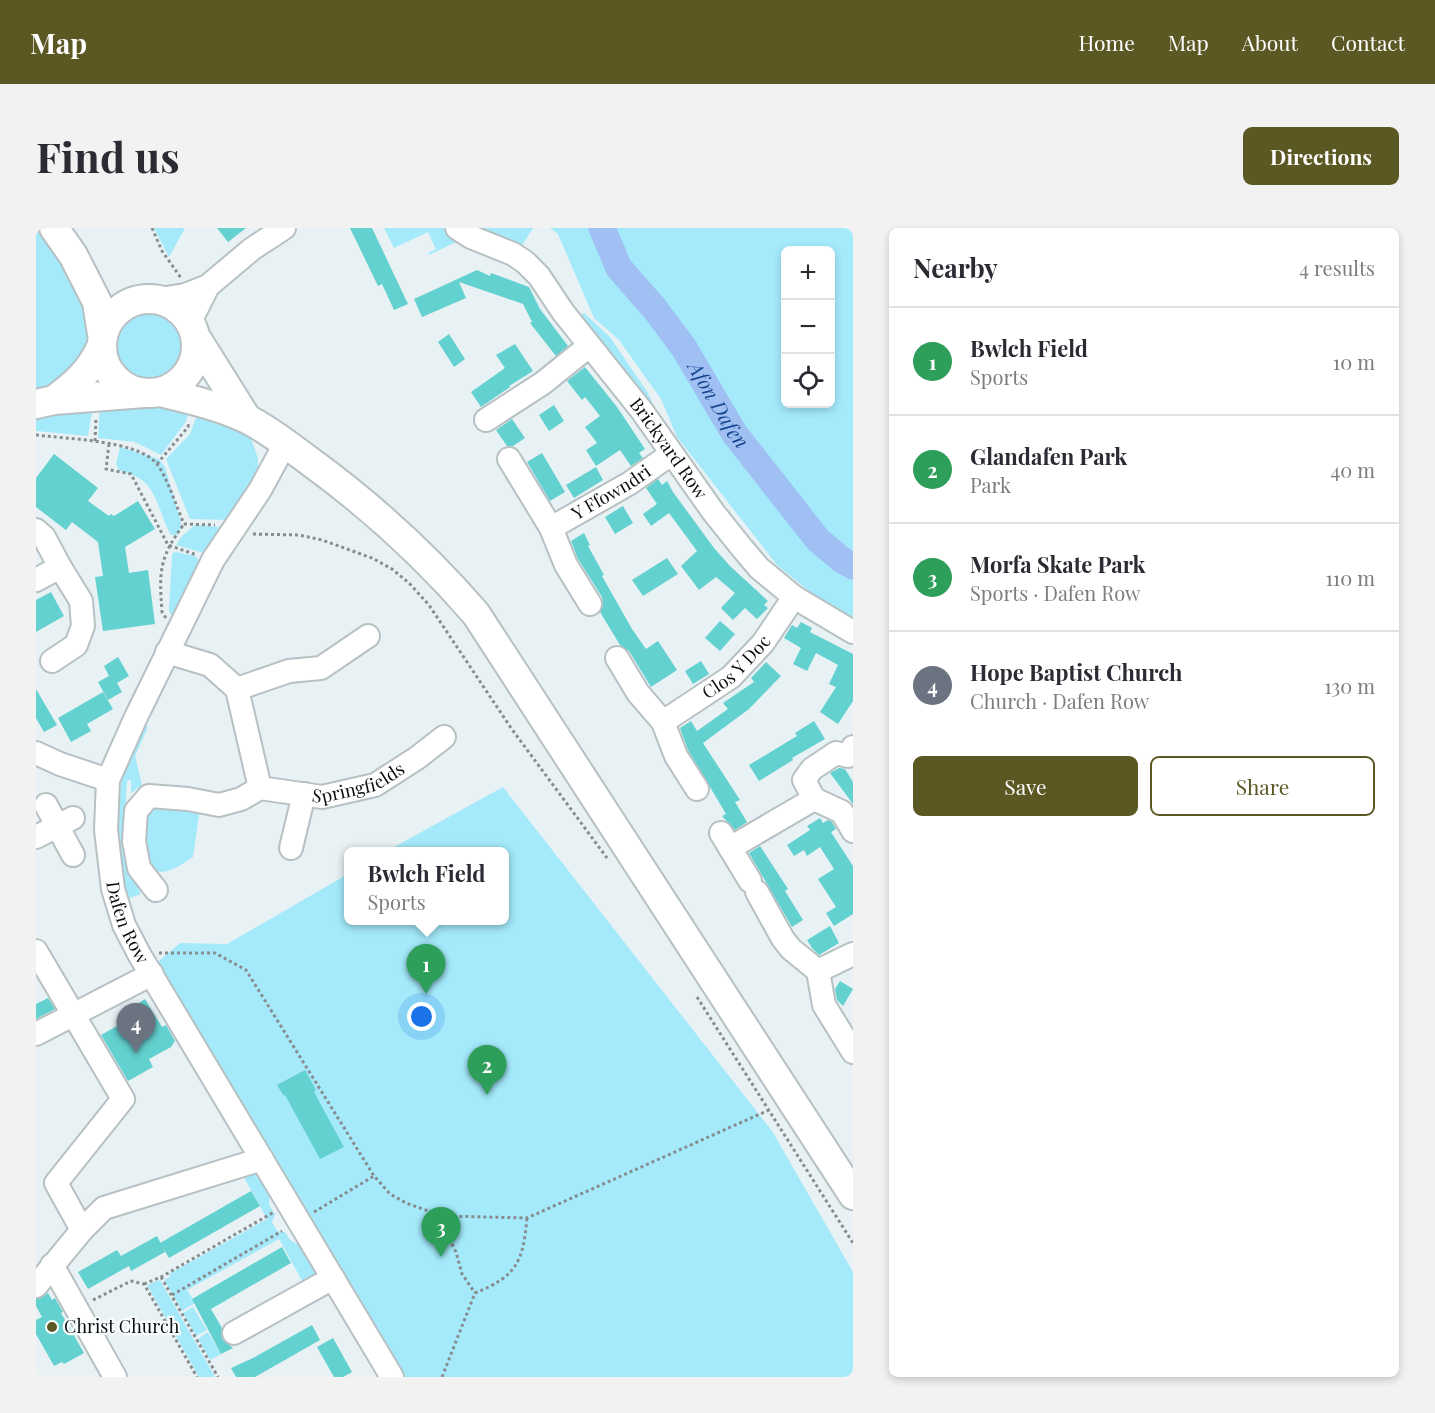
<!DOCTYPE html>
<meta charset="utf-8">
<style>
body{margin:0;font-family:"Playfair Display",serif;background:#f2f2f3;color:#2b2b33}
.controls{position:absolute;right:18px;top:18px;display:grid;overflow:hidden;border-radius:9px;box-shadow:0 3px 9px #0003}
.controls button{width:54px;height:54px;display:grid;place-items:center;padding:0;border:0;border-bottom:2px solid #e1e1e2;background:#fff;color:#2b2b33;font:30px sans-serif}
.you{position:absolute;left:386px;top:789px;width:21px;height:21px;margin:-15px;border:4px solid #fff;border-radius:50%;background:#1a73e8;box-shadow:0 0 0 9px #1a73e833}
.badge{display:grid;place-items:center;width:39px;height:39px;border-radius:50%;background:#5b5824;color:#fff;font-size:20px;font-weight:700}
.pin{position:absolute;translate:-50% -50px;filter:drop-shadow(0 2px 3px #0008)}
.pin::after{content:'';position:absolute;top:32px;width:21px;height:18px;background:inherit;clip-path:polygon(0 0,100% 0,50% 100%)}
.popup{position:absolute;left:308px;top:619px;width:165px;height:78px;box-sizing:border-box;display:grid;place-content:center;border-radius:9px;background:#fff;filter:drop-shadow(0 2px 4px #0005);font-size:20px;white-space:nowrap;color:#7c7c81}
.popup b{font-size:22px;color:#2b2b33}
.popup::after{content:'';position:absolute;left:50%;top:100%;margin-left:-12px;border:12px solid transparent;border-top-color:#fff}
.list{margin:0;padding:0;list-style:none}
h2{display:flex;justify-content:space-between;align-items:center;height:78px;margin:0;padding:0 24px;font-size:26px}
h2 small{font-size:20px;font-weight:400;color:#7c7c81}
.list li{display:grid;grid-template-columns:39px 1fr auto;gap:18px;align-items:center;box-sizing:border-box;height:108px;padding:0 24px;border-top:2px solid #e1e1e2}
.list b{display:block;font-size:22px;white-space:nowrap}
.list p{margin:0;font-size:20px;white-space:nowrap;color:#7c7c81}
.list em{font-size:20px;font-style:normal;color:#7c7c81}
.actions{display:flex;gap:12px;padding:18px 24px}
.actions a{flex:1;padding:14px 0;border:2px solid #5b5824;border-radius:9px;text-align:center;font-size:21px;color:#5b5824}
.actions .main{background:#5b5824;color:#fff}
.icon{flex:none;width:33px;height:33px;fill:none;stroke:currentColor;stroke-width:2;stroke-linecap:round;stroke-linejoin:round}
.map{position:relative;flex:none;width:817px;height:1149px;overflow:hidden;border-radius:9px}
header{display:flex;align-items:center;gap:36px;box-sizing:border-box;height:84px;padding:0 30px;background:#5b5824;color:#fff}
header strong{font-size:28px}
nav{display:flex;gap:33px;margin-inline-start:auto;font-size:21px}
.intro{display:flex;align-items:center;justify-content:space-between;box-sizing:border-box;height:144px;padding:0 36px}
h1{margin:0;font-size:42px}
.button{padding:15px 27px;border-radius:9px;background:#5b5824;color:#fff;font-size:21px;font-weight:700}
main{display:flex;gap:36px;padding:0 36px}
aside{flex:1;background:#fff;border-radius:9px;box-shadow:0 3px 9px #0003}
.map>svg:first-child{display:block}
</style>
<header>
<strong>Map</strong>
<nav><a>Home</a><a>Map</a><a>About</a><a>Contact</a></nav>
</header>
<div class="intro"><h1>Find us</h1><a class="button">Directions</a></div>
<main>
<div class="map">
<svg width="817" height="1149" viewBox="0 0 817 1149">
<rect width="100%" height="100%" fill="#e8f1f4"/>
<path fill="#a4eafb" fill-rule="evenodd" d="M 0,0 L 7,0 L 52,73 L 53,104 L 46,131 L 21,156 L 0,164 Z
M 118,0 L 149,0 L 133,29 Z
M 348,0 L 407,0 L 420,14 L 393,27 L 392,25 L 400,21 L 392,4 L 358,20 Z
M 441,0 L 497,0 L 487,16 L 484,17 Z
M 514,0 L 817,0 L 817,390 L 785,373 L 741,337 L 641,209 L 625,171 L 583,112 L 558,90 L 522,6 ZM 750,22 L 794,22 L 794,176 L 750,176 Z
M79 118a34 34 0 1 1 68 0a34 34 0 1 1-68 0Z
M 548,85 L 574,109 L 612,165 L 628,200 L 539,91 Z
M 136,175 L 155,179 L 149,195 L 125,227 L 99,214 L 62,210 L 64,177 Z
M 57,178 L 52,208 L 0,203 L 0,184 Z
M 163,182 L 185,192 L 215,211 L 222,230 L 222,246 L 194,292 L 154,291 L 130,231 L 154,206 Z
M 84,219 L 123,231 L 129,239 L 145,294 L 144,302 L 141,307 L 135,307 C 124,289 122,260 101,249 C 95,246 89,244 83,242 L 80,236 Z
M 159,297 L 183,299 L 172,323 L 168,325 L 140,317 L 146,308 Z
M 140,324 L 159,328 L 163,332 L 137,387 L 134,386 L 133,382 L 136,328 L 137,325 Z
M 105,496 L 112,499 L 99,528 L 106,557 L 95,565 L 95,552 L 91,553 L 87,627 L 105,666 L 89,672 L 79,620 L 83,568 L 87,545 Z
M 467,559 L 736,903 L 817,1044 L 817,1149 L 361,1149 L 116,739 L 144,715 L 191,716 L 312,646 L 312,692 L 468,692 L 468,624 L 351,623 Z
M 108,578 L 161,581 L 163,587 L 157,629 C 140,640 129,650 108,639 Z
M 218,940 L 234,966 L 233,976 L 239,987 L 236,994 L 241,1003 L 249,1004 L 254,1012 L 265,1018 L 281,1049 L 269,1058 L 243,1011 L 151,1062 L 159,1075 L 146,1083 L 128,1052 L 134,1049 L 133,1046 L 231,991 L 205,944 Z
M 124,1052 L 179,1149 L 163,1149 L 111,1057 Z
M 157,1079 L 171,1102 L 160,1108 L 147,1085 Z
M 172,1104 L 185,1126 L 174,1132 L 162,1111 Z"/>
<g fill="none" stroke-linecap="round" stroke-linejoin="round">
<path stroke="#a0c0f3" stroke-width="27" id="s1" d="M 566,0 L 583,40 L 619,81 L 648,120 L 698,205 L 782,312 L 806,332 L 817,338"/>
</g>
<path fill="#63d1cf" d="M 181,0 L 210,0 L 192,14 Z
M 314,0 L 336,0 L 372,76 L 358,82 L 346,56 L 342,58 Z
M 441,42 L 454,48 L 455,45 L 493,59 L 504,81 L 532,118 L 520,128 L 494,95 L 496,94 L 487,76 L 423,54 L 430,70 L 386,89 L 378,71 Z
M 413,106 L 429,131 L 418,139 L 402,114 Z
M 479,116 L 497,143 L 473,158 L 474,159 L 445,179 L 435,164 L 469,140 L 460,127 Z
M 549,139 L 581,179 L 609,221 L 603,225 L 607,230 L 595,238 L 584,222 L 560,238 L 550,222 L 561,215 L 549,199 L 564,188 L 549,169 L 546,172 L 531,153 Z
M 518,177 L 528,193 L 513,203 L 503,187 Z
M 476,191 L 489,210 L 477,218 L 471,218 L 460,202 Z
M 506,225 L 529,264 L 514,273 L 491,234 Z
M 18,226 L 62,260 L 52,273 L 73,288 L 75,286 L 78,288 L 102,273 L 119,301 L 89,319 L 93,345 L 112,342 L 119,396 L 67,403 L 59,349 L 67,348 L 62,314 L 36,294 L 30,302 L 0,279 L 0,250 Z
M 560,239 L 567,252 L 538,270 L 530,257 Z
M 622,251 L 626,257 L 631,253 L 637,264 L 678,320 L 694,338 L 732,373 L 728,377 L 732,380 L 721,391 L 709,380 L 697,392 L 685,380 L 699,365 L 680,349 L 663,362 L 645,338 L 661,323 L 633,285 L 615,298 L 607,286 L 621,276 L 610,260 Z
M 587,278 L 597,295 L 579,306 L 569,289 Z
M 548,305 L 554,317 L 552,318 L 568,347 L 566,348 L 596,401 L 610,421 L 622,413 L 641,442 L 615,459 L 593,423 L 584,417 L 564,384 L 567,376 L 566,369 L 542,331 L 535,313 Z
M 631,330 L 642,346 L 607,368 L 596,352 Z
M 15,364 L 28,388 L 0,404 L 0,372 Z
M 684,393 L 699,406 L 684,423 L 669,410 Z
M 765,394 L 776,400 L 774,404 L 817,426 L 817,473 L 802,496 L 784,484 L 800,459 L 793,456 L 802,437 L 780,425 L 771,443 L 757,436 L 765,420 L 748,410 L 756,397 L 761,400 Z
M 82,429 L 93,448 L 81,455 L 86,464 L 72,472 L 62,454 L 73,448 L 68,438 Z
M 665,433 L 673,446 L 657,456 L 649,443 Z
M 730,434 L 745,448 L 713,481 L 667,515 L 704,572 L 699,574 L 711,594 L 699,602 L 686,588 L 690,586 L 652,522 L 644,500 L 655,493 L 661,503 L 692,481 L 687,475 L 718,454 L 715,450 Z
M 0,461 L 21,497 L 8,504 L 0,490 Z
M 67,464 L 77,481 L 51,496 L 55,503 L 35,514 L 22,490 Z
M 778,493 L 789,511 L 756,530 L 757,532 L 723,553 L 713,537 L 761,508 L 759,505 Z
M 803,540 L 809,541 L 817,554 L 817,576 L 794,545 Z
M 784,590 L 787,595 L 792,592 L 796,594 L 800,601 L 795,604 L 817,638 L 817,686 L 798,698 L 790,685 L 800,679 L 782,651 L 798,641 L 784,619 L 771,628 L 768,622 L 758,628 L 751,617 L 774,602 L 771,598 Z
M 724,618 L 752,661 L 749,663 L 767,692 L 756,699 L 713,625 Z
M 794,698 L 803,715 L 783,727 L 776,720 L 771,712 Z
M 804,753 L 817,761 L 807,778 L 801,772 L 799,761 Z
M 12,770 L 19,781 L 0,791 L 0,776 Z
M 109,771 L 126,799 L 130,797 L 139,813 L 135,819 L 113,831 L 117,839 L 92,853 L 65,807 L 97,789 L 92,782 Z
M 269,842 L 280,862 L 278,864 L 308,919 L 284,931 L 249,867 L 248,868 L 241,857 Z
M 215,963 L 224,978 L 133,1030 L 124,1015 Z
M 121,1008 L 129,1024 L 95,1043 L 93,1038 L 52,1061 L 42,1044 L 81,1022 L 85,1028 Z
M 246,1019 L 255,1035 L 175,1081 L 186,1100 L 186,1111 L 197,1120 L 185,1126 L 156,1071 Z
M 12,1065 L 16,1072 L 19,1070 L 27,1084 L 25,1085 L 48,1125 L 28,1136 L 26,1134 L 18,1138 L 0,1106 L 0,1092 L 6,1089 L 0,1078 L 0,1071 L 5,1070 Z
M 276,1097 L 284,1112 L 219,1149 L 200,1149 L 195,1140 L 217,1130 Z
M 297,1110 L 316,1144 L 307,1149 L 298,1149 L 281,1119 Z"/>
<g fill="none" stroke-linecap="round" stroke-linejoin="round">
<defs>
<g id="minor">
<path id="s2" d="M 421,0 L 435,9 L 477,26 L 489,34 L 503,48 L 527,84 L 606,183 L 678,285 L 706,320 L 723,340 L 758,369 L 817,404"/>
<path d="M 124,71 L 149,67 L 172,58 L 216,21 L 248,0"/>
<path d="M 154,94 L 172,58"/>
<path d="M 450,192 L 507,155 L 553,118"/>
<path id="s3" d="M 249,216 L 224,262 L 177,332 L 100,489 L 72,552 L 70,602 L 77,661 L 88,697 L 103,726 L 356,1149"/>
<path d="M 473,231 L 515,300 L 530,337 L 554,376"/>
<path id="s4" d="M 515,300 L 594,255 L 635,226"/>
<path d="M 0,302 L 8,309 L 24,339 L 0,352"/>
<path id="s5" d="M 131,424 L 174,437 L 201,461 L 224,560 L 286,569 L 339,557 L 381,530 L 408,509"/>
<path d="M 581,430 L 602,465 L 627,494 L 640,528 L 661,561"/>
<path d="M 16,433 L 40,417 L 47,398 L 45,373 L 24,339"/>
<path d="M 201,461 L 253,443 L 285,440 L 332,408"/>
<path id="s6" d="M 627,494 L 695,449 L 727,415 L 758,369"/>
<path d="M 817,519 L 812,528 L 800,525 L 776,541 L 768,552 L 778,571 L 806,584 L 817,603"/>
<path d="M 0,525 L 24,536 L 72,552"/>
<path d="M 10,577 L 37,627"/>
<path d="M 685,605 L 714,653"/>
<path d="M 0,609 L 37,590"/>
<path d="M 255,620 L 268,566"/>
<path d="M 694,620 L 778,571"/>
<path d="M 120,662 L 103,640 L 98,613 L 100,583 L 113,568 L 152,571 L 183,577 L 205,571 L 224,560"/>
<path d="M 721,664 L 747,711 L 755,721 L 782,743"/>
<path d="M 0,723 L 87,871 L 20,955 L 46,1002"/>
<path d="M 817,726 L 782,743 L 788,777 L 817,824"/>
<path d="M 0,806 L 116,746"/>
<path d="M 16,1037 L 79,1149"/>
<path d="M 0,1058 L 46,1002 L 68,980 L 226,931"/>
<path d="M 198,1105 L 297,1050"/>
</g>
<path id="major" d="M 18,0 L 37,27 L 61,74 L 66,106
M66 118a47 47 0 1 1 94 0a47 47 0 1 1-94 0Z
M 159,108 L 211,191
M 124,164 C 153,171 184,178 211,191 C 233,202 253,218 272,232 C 334,277 390,328 440,386 L 817,967
M 18,172 C 38,157 55,143 65,119
M 0,176 L 18,172 L 108,165"/>
</defs>
<use href="#minor" stroke="#b7c0c2" stroke-width="26"/>
<use href="#major" stroke="#b7c0c2" stroke-width="32"/>
<path stroke="#878d8f" stroke-width="3" stroke-dasharray="3 3" stroke-linecap="butt" d="M 116,0 L 126,23 L 145,50
M 0,207 C 30,211 102,212 121,236 C 131,249 141,280 148,296
M 59,213 L 60,190
M 73,216 L 70,241 L 95,246 L 132,317 L 161,327
M 121,236 L 152,199 L 153,194
M 148,296 L 179,297
M 217,306 L 263,307 L 286,312 L 336,330 L 356,341 L 373,355 L 393,377 L 475,500 L 571,630
M 130,390 L 126,384 C 123,343 123,330 148,296
M 123,725 L 179,725 L 210,742 L 338,948 L 354,966 L 370,975 L 406,988 L 491,990 L 733,882
M 661,769 L 817,1015
M 278,984 L 338,948
M 406,988 L 408,1000 L 420,1024 L 426,1046 L 439,1065
M 125,1049 L 182,1149
M 108,1056 L 125,1049 L 238,984
M 136,1067 L 246,1003
M 57,1072 L 95,1053 L 108,1056 L 161,1149
M 406,1149 L 439,1065 C 481,1048 487,1034 491,990"/>
<use href="#minor" stroke="#fff" stroke-width="22"/>
<use href="#major" stroke="#fff" stroke-width="28"/>
</g>
<circle fill="#5b5824" stroke="#fafdfe" stroke-width="2" cx="16" cy="1099" r="6"/>
<g text-anchor="middle" stroke-width="4.5" stroke-linejoin="round" paint-order="stroke">
<g font-size="18" fill="#0a0d0e" stroke="#fafdfe">
<text dy="6" stroke="none"><textPath href="#s2" startOffset="312">Brickyard Row</textPath></text>
<text dy="6" stroke="none"><textPath href="#s4" startOffset="70">Y Ffowndri</textPath></text>
<text dy="6" stroke="none"><textPath href="#s6" startOffset="92">Clos Y Doc</textPath></text>
<text dy="6" stroke="none"><textPath href="#s5" startOffset="284">Springfields</textPath></text>
<text dy="6" stroke="none"><textPath href="#s3" startOffset="526">Dafen Row</textPath></text>
</g>
<g font-size="18" fill="#0a0d0e" stroke="#fafdfe" text-anchor="start">
<text x="28" y="1105">Christ Church</text>
</g>
<g font-size="20" font-style="italic" fill="#14448d" stroke="#fafdfe">
<text dy="7" stroke="none"><textPath href="#s1" startOffset="213">Afon Dafen</textPath></text>
</g>
</g>
</svg>
<div class="controls">
<button>+</button>
<button>−</button>
<button><svg class="icon" aria-label="locate" viewBox="0 0 24 24"><circle cx="12" cy="12" r="6"/><path d="M12 2v4M12 18v4M2 12h4M18 12h4"/></svg></button>
</div>
<div class="you"></div>
<div class="pin badge" style="left:390px;top:766px;background:#2e9e5b">1</div>
<div class="popup"><b>Bwlch Field</b>Sports</div>
<div class="pin badge" style="left:451px;top:867px;background:#2e9e5b">2</div>
<div class="pin badge" style="left:405px;top:1029px;background:#2e9e5b">3</div>
<div class="pin badge" style="left:100px;top:825px;background:#6b7280">4</div>
</div>
<aside>
<h2>Nearby<small>4 results</small></h2>
<ul class="list">
<li><span class="badge" style="background:#2e9e5b">1</span><div><b>Bwlch Field</b><p>Sports</p></div><em>10 m</em></li>
<li><span class="badge" style="background:#2e9e5b">2</span><div><b>Glandafen Park</b><p>Park</p></div><em>40 m</em></li>
<li><span class="badge" style="background:#2e9e5b">3</span><div><b>Morfa Skate Park</b><p>Sports · Dafen Row</p></div><em>110 m</em></li>
<li><span class="badge" style="background:#6b7280">4</span><div><b>Hope Baptist Church</b><p>Church · Dafen Row</p></div><em>130 m</em></li>
</ul>
<div class="actions"><a class="main">Save</a><a>Share</a></div>
</aside>
</main>
